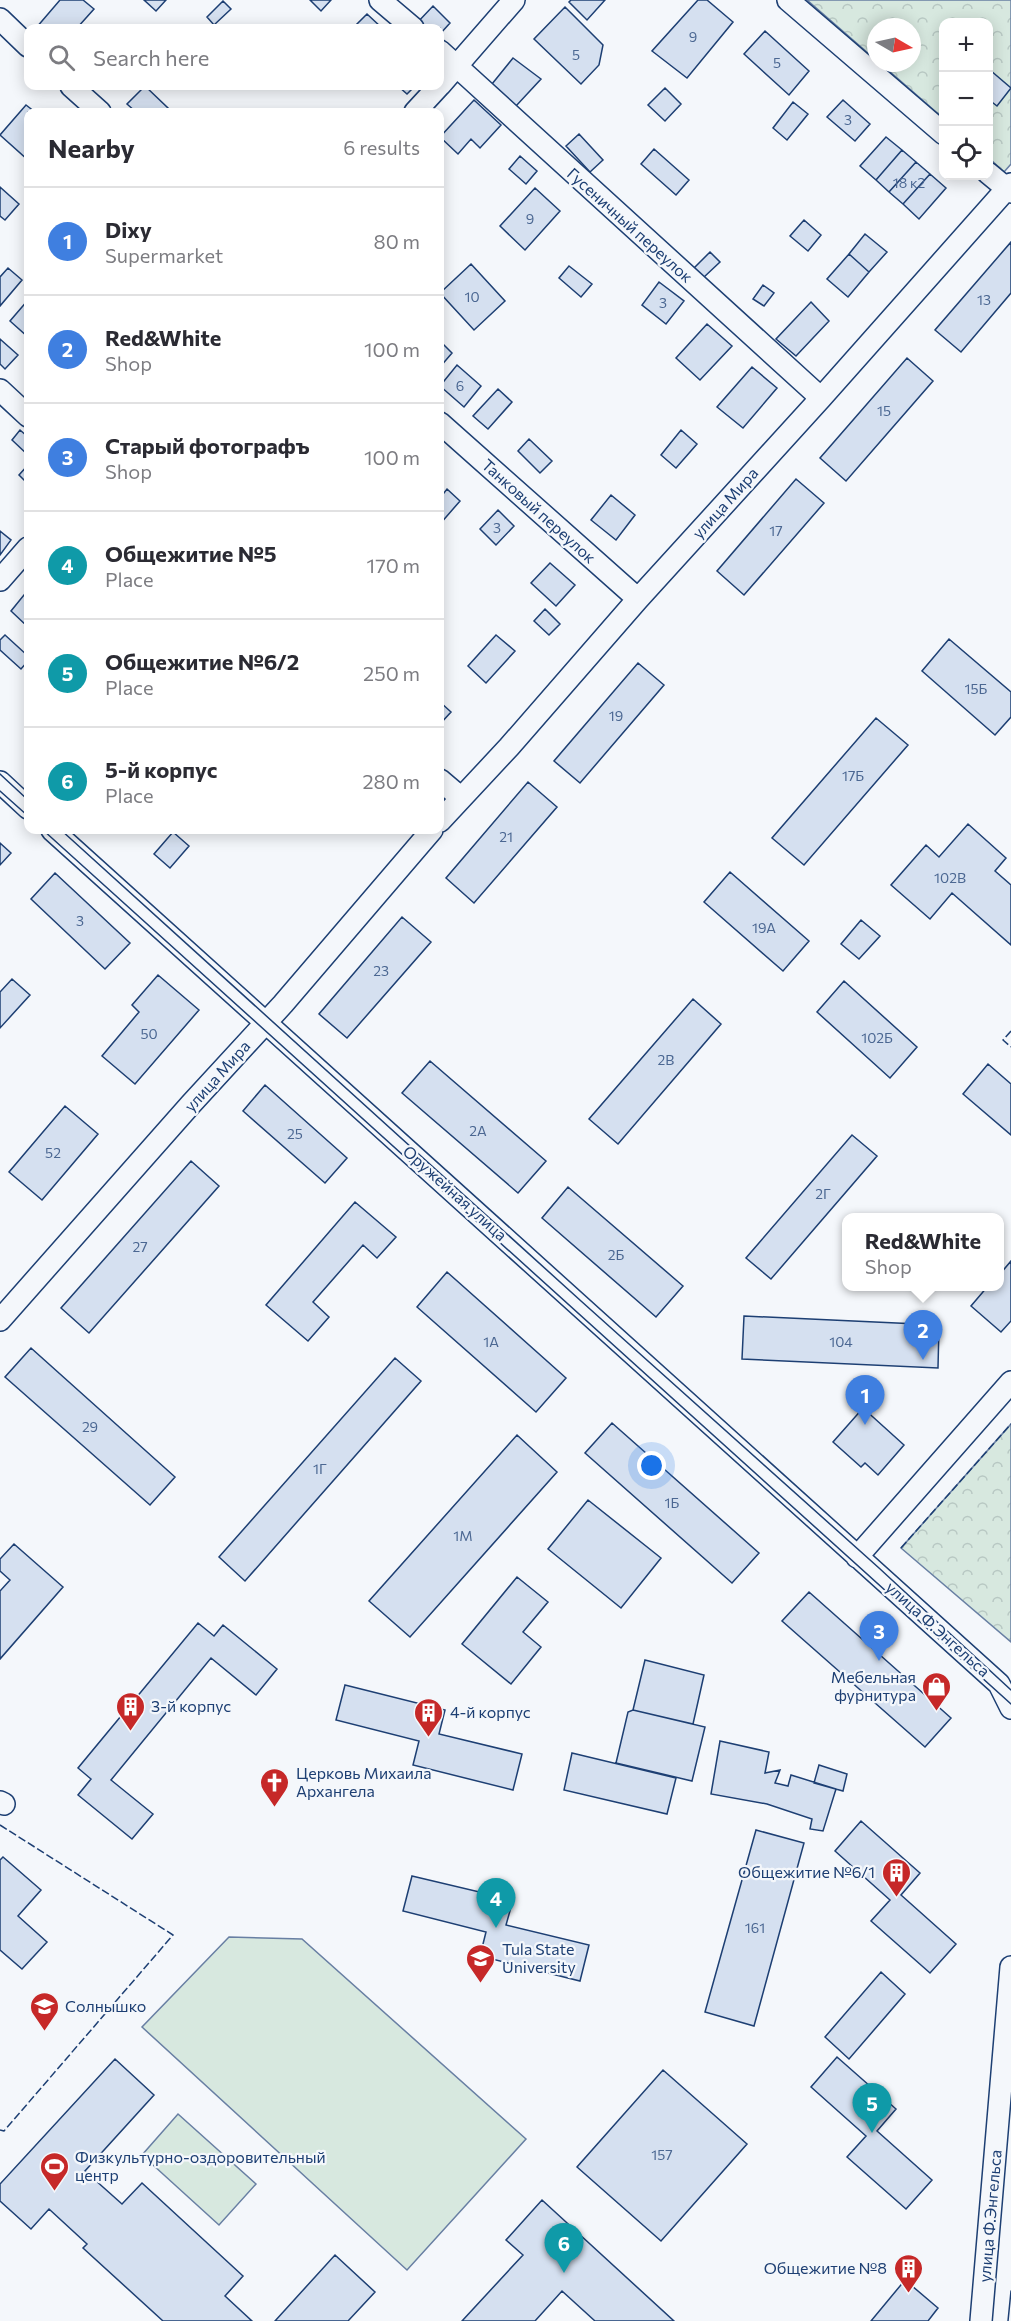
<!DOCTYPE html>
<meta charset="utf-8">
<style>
body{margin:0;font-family:Commissioner,sans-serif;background:#f2f2f3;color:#2b2b33}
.controls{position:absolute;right:18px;top:18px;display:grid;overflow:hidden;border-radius:12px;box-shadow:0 3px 15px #0003}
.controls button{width:54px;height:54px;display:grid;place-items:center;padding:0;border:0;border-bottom:2px solid #e1e1e2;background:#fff;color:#2b2b33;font:30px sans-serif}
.compass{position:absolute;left:867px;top:18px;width:54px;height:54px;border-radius:50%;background:#fff;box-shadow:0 3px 15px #0003;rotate:99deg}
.you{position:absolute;left:652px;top:1466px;width:21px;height:21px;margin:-15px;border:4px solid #fff;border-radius:50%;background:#1a73e8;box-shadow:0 0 0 9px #1a73e833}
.badge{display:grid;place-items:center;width:39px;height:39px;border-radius:50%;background:#0f766e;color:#fff;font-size:20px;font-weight:700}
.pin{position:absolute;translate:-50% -50px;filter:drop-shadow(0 2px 3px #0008)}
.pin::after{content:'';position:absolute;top:32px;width:21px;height:18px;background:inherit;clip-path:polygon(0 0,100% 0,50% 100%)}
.popup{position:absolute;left:842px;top:1213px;width:162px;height:78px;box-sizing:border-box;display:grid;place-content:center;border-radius:12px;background:#fff;filter:drop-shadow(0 2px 4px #0005);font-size:20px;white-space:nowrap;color:#7c7c81}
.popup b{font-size:22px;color:#2b2b33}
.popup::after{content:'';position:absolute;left:50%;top:100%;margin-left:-12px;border:12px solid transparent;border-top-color:#fff}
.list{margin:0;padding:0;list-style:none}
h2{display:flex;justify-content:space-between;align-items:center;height:78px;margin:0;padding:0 24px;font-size:26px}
h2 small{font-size:20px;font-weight:400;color:#7c7c81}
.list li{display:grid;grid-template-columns:39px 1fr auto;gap:18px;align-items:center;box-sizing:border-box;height:108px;padding:0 24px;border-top:2px solid #e1e1e2}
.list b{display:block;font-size:22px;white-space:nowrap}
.list p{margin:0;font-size:20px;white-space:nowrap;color:#7c7c81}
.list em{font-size:20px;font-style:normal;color:#7c7c81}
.icon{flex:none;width:33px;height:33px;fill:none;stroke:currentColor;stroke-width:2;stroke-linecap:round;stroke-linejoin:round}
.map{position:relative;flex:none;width:1011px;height:2321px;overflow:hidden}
.search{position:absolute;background:#fff;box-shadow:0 3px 15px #0003;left:24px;top:24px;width:420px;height:66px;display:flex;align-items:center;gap:15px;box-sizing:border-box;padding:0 21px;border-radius:12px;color:#7c7c81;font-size:22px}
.panel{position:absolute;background:#fff;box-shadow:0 3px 15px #0003;left:24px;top:108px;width:420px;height:726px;border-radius:12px}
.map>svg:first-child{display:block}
</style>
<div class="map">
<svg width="1011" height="2321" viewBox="0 0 1011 2321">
<defs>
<pattern id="forest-crowns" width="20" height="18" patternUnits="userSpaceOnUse" patternTransform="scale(1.5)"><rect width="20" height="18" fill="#d7e8df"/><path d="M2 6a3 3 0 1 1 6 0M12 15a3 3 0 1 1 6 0" fill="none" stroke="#b8c8c3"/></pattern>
</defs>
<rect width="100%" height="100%" fill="#f4f7fb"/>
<path fill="url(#forest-crowns)" stroke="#687fa3" stroke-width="1.5" d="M 807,0 L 1011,0 L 1011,164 L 1004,172 L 989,158 L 988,22 L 944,22 L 943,118 L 880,63 L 912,63 L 912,27 L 876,27 L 876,60 Z
M 1011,1424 L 1011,1642 L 901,1548 Z"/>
<path fill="#d7e8df" stroke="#687fa3" stroke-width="1.5" d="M 229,1937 L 302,1939 L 526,2139 L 407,2270 L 142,2027 Z
M 178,2114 L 256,2184 L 219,2225 L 142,2155 Z"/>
<path fill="#d5e0f0" stroke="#1d3f73" stroke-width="1.5" d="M 60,0 L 83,0 L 94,9 L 77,28 L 36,28 Z
M 144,0 L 166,0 L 156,11 Z
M 310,0 L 331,0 L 321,11 Z
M 571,0 L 605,0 L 587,20 L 569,2 Z
M 698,0 L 707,0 L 733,22 L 687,78 L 652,51 Z
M 223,1 L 231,9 L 214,25 L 207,17 Z
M 433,6 L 450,23 L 440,34 L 440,28 L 420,28 L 416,24 Z
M 565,7 L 603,45 L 599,65 L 581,84 L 534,39 Z
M 367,14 L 382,28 L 360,28 L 356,25 Z
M 765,31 L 809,71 L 789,95 L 744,54 Z
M 513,58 L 541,79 L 516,106 L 492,84 Z
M 990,70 L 1011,88 L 997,106 L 988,99 L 988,72 Z
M 145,86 L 169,109 L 165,112 L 136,112 L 127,104 Z
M 398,86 L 415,86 L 407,94 Z
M 665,88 L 681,104 L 665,121 L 648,105 Z
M 474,100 L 501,125 L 480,148 L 471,139 L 458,154 L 440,137 Z
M 843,100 L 870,124 L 855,141 L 827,117 Z
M 793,102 L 808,114 L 787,140 L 773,128 Z
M 26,105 L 35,112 L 28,112 L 28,160 L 0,135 Z
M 579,134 L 603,160 L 590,172 L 566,146 Z
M 886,137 L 902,150 L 876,180 L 860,166 Z
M 654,149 L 689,180 L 676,195 L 641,164 Z
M 902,150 L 916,162 L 889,192 L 876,180 Z
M 520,156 L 537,171 L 526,184 L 509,169 Z
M 916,162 L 930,174 L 903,204 L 889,192 Z
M 930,174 L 946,188 L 919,219 L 903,204 Z
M 0,187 L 19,204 L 5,220 L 0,216 Z
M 535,188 L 560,211 L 525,250 L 500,226 Z
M 804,220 L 821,235 L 808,251 L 790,236 Z
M 865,234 L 887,252 L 869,272 L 849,254 Z
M 1011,242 L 1011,293 L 961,352 L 935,330 Z
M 710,252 L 720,262 L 703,278 L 694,268 Z
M 849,254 L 869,272 L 848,297 L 827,279 Z
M 471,264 L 505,301 L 474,330 L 440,293 Z
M 569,266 L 592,284 L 581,297 L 559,278 Z
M 8,268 L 22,280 L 0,306 L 0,277 Z
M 659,282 L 684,301 L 666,324 L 642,305 Z
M 763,285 L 774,293 L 764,306 L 753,299 Z
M 28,300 L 28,337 L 10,321 Z
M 811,302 L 829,321 L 796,356 L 776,339 Z
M 707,324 L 732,346 L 700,380 L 676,358 Z
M 0,339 L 18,355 L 5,369 L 0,364 Z
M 440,341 L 452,353 L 440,367 Z
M 907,358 L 933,381 L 846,481 L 820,458 Z
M 457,365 L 481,386 L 464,407 L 440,386 Z
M 752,367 L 777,388 L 743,428 L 717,407 Z
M 498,389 L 512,402 L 488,429 L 473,416 Z
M 20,430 L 28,437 L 28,455 L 12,440 Z
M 681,430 L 697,444 L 676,468 L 661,455 Z
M 529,439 L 552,461 L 540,473 L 518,451 Z
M 28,465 L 28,484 L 19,475 Z
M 796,479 L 824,503 L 744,595 L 717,571 Z
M 447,489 L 460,501 L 440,524 L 440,498 Z
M 611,495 L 635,515 L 616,540 L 591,520 Z
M 498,510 L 514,526 L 496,545 L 480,529 Z
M 0,531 L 11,540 L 0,555 Z
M 550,563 L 575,585 L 556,606 L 531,583 Z
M 28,590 L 28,627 L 11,611 Z
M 545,609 L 560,624 L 549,635 L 534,621 Z
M 5,635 L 28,656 L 28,661 L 21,669 L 0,650 L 0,640 Z
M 496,635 L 515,651 L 486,683 L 468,666 Z
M 949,639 L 1011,692 L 1011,717 L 995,735 L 922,671 Z
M 638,663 L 664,685 L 580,783 L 554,761 Z
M 440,702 L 451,712 L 440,724 Z
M 876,718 L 908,745 L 804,865 L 772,838 Z
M 528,782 L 557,807 L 474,903 L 446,878 Z
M 968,824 L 1006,858 L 995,871 L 1011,885 L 1011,945 L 952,893 L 930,919 L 891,885 L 926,845 L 939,857 Z
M 173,832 L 189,846 L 170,868 L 154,854 Z
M 0,843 L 11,853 L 0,865 Z
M 730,872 L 809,941 L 783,971 L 704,902 Z
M 55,873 L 130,943 L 105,969 L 31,899 Z
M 402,917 L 431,942 L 347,1038 L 319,1014 Z
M 861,920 L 880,936 L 859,959 L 841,944 Z
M 158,975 L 199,1010 L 135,1084 L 102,1056 L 139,1012 L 132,1005 Z
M 12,979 L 30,995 L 0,1028 L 0,992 Z
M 844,981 L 917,1047 L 890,1078 L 817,1012 Z
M 693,999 L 721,1024 L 618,1144 L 589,1119 Z
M 430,1061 L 546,1161 L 518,1193 L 402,1093 Z
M 988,1064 L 1011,1084 L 1011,1135 L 963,1094 Z
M 265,1085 L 347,1158 L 325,1183 L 243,1111 Z
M 65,1106 L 98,1134 L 42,1200 L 9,1172 Z
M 852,1135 L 877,1156 L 771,1279 L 746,1258 Z
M 191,1161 L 219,1186 L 89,1333 L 61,1308 Z
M 568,1187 L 683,1286 L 656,1317 L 542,1218 Z
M 355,1202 L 396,1237 L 377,1258 L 363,1245 L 313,1302 L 329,1317 L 308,1341 L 266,1305 Z
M 1011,1261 L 1011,1321 L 1001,1332 L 971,1306 L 988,1286 L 1000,1286 L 1000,1274 Z
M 447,1272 L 566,1378 L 536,1412 L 417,1307 Z
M 744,1316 L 939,1325 L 938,1368 L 742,1359 Z
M 31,1348 L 175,1477 L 150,1505 L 5,1377 Z
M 395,1358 L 421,1381 L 245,1581 L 219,1557 Z
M 863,1408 L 904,1445 L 878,1475 L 865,1463 L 861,1467 L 833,1442 Z
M 612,1423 L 759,1553 L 732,1583 L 585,1453 Z
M 517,1435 L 557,1472 L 410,1637 L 369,1601 Z
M 588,1500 L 661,1558 L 621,1608 L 548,1549 Z
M 14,1544 L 63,1587 L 0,1659 L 0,1591 L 10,1580 L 0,1571 L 0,1559 Z
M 517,1577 L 548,1602 L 523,1632 L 541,1647 L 511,1684 L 462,1644 Z
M 809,1592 L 951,1718 L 925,1747 L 782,1621 Z
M 198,1623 L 214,1636 L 223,1625 L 277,1669 L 256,1695 L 211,1658 L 111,1780 L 153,1814 L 132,1839 L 78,1795 L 91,1779 L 78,1768 Z
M 645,1660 L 704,1675 L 693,1724 L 633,1710 Z
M 345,1685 L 445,1710 L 439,1734 L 522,1754 L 513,1790 L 413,1765 L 419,1741 L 336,1720 Z
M 633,1710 L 705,1727 L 692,1781 L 616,1763 L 628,1712 Z
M 720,1741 L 769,1752 L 765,1773 L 780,1770 L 775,1783 L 788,1786 L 791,1775 L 836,1789 L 823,1831 L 810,1829 L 812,1819 L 767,1804 L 711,1794 Z
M 572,1753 L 676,1778 L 667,1814 L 564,1790 Z
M 819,1765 L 847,1774 L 843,1791 L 814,1783 Z
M 861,1821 L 920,1873 L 901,1895 L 956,1944 L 930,1973 L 871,1921 L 890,1900 L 835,1851 Z
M 756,1830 L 804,1843 L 754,2026 L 705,2012 Z
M 3,1857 L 41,1890 L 18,1916 L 47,1942 L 22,1969 L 0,1950 L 0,1860 Z
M 412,1876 L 513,1900 L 506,1925 L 589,1945 L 580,1981 L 480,1956 L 486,1932 L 403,1911 Z
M 881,1972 L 905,1994 L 849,2059 L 825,2037 Z
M 837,2057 L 896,2109 L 877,2131 L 932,2180 L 906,2209 L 847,2157 L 866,2136 L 811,2087 Z
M 115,2059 L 154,2095 L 85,2171 L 122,2204 L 142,2183 L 243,2276 L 225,2296 L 252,2321 L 163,2321 L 83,2248 L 87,2244 L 49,2209 L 31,2229 L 0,2201 L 0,2184 Z
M 663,2070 L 747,2144 L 661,2241 L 577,2167 Z
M 542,2200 L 674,2321 L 595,2321 L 562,2291 L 535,2321 L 462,2321 L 523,2255 L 506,2240 Z
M 335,2255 L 375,2292 L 348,2321 L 275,2321 Z
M 905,2280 L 938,2308 L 928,2321 L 871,2321 Z"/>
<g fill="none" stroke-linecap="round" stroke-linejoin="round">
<defs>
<path id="minor" d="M 380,0 L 413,28
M 788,0 L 944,134
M 0,19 L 28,46
M 440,51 L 821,398
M 440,85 L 514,0
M 71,86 L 100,112
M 415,112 L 439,86
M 988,173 L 1011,192
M 0,390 L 28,416
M 440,423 L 638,599
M 0,580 L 28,548
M 440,780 L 460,797
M 0,782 L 28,808
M 440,821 L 509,747 L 638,599 L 821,398 L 1011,184
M 52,830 L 999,1684 L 1011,1708
M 0,1320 L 191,1104 L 283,1004 L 432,830
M 857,1557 L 1011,1382
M 0,1802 L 4,1804
M 981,2321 L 1011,1967"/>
</defs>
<use href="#minor" stroke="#1d3f73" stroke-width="24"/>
<use href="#minor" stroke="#f4f7fb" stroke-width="21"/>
<path stroke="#1d3f73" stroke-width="1.5" d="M 0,774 L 28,800
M 0,791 L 28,816
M 43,830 L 1011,1704
M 61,830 L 581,1301 L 879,1568 L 1011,1690
M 1008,2321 L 1011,2291"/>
<path stroke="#1d3f73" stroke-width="1.5" stroke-dasharray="8 3" stroke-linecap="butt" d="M 1011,1031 L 1003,1040 L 1011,1047
M 901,1548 L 1011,1424
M 0,1825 L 173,1935 L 4,2131 L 0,2130"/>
</g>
<defs>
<symbol id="shop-pin" viewBox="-11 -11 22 30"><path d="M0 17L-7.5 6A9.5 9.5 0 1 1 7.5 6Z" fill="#c62828" stroke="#f4f7fb"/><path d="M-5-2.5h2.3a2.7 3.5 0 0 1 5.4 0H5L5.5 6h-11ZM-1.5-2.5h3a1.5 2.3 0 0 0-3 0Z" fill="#fff"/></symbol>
<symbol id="building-pin" viewBox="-11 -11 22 30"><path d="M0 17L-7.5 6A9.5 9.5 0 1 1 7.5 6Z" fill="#c62828" stroke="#f4f7fb"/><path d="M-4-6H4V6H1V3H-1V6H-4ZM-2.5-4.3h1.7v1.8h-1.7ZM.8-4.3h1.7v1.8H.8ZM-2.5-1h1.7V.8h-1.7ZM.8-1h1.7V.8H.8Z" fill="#fff"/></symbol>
<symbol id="church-pin" viewBox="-11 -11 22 30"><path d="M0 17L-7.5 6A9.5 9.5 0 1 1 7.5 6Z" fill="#c62828" stroke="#f4f7fb"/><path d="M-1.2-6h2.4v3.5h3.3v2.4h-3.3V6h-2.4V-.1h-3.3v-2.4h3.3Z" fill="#fff"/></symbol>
<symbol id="university-pin" viewBox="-11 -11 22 30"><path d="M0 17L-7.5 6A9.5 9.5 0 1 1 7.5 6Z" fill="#c62828" stroke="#f4f7fb"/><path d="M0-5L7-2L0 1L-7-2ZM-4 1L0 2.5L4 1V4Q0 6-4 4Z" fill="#fff"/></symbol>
<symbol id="school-pin" viewBox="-11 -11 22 30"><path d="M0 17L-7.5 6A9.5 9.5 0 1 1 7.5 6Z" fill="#c62828" stroke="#f4f7fb"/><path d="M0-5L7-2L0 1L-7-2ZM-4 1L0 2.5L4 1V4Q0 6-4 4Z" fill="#fff"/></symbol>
<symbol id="stadium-pin" viewBox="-11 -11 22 30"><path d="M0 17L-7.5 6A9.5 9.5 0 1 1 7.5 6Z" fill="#c62828" stroke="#f4f7fb"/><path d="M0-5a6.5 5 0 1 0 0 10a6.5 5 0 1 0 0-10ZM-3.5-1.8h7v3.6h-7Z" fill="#fff"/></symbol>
</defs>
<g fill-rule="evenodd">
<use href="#shop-pin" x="920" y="1670" width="33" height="45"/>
<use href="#building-pin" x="114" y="1690" width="33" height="45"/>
<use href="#building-pin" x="412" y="1696" width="33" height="45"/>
<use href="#church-pin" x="258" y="1766" width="33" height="45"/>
<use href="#building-pin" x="880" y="1856" width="33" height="45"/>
<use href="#university-pin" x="464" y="1942" width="33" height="45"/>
<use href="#school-pin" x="28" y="1990" width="33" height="45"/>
<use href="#stadium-pin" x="38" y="2150" width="33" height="45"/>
<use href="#building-pin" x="892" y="2252" width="33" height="45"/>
</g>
<g text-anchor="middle" stroke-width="4.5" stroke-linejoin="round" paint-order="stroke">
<g font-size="14" fill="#4b6792">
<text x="693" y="42">9</text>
<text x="576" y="60">5</text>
<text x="777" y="68">5</text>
<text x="848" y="125">3</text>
<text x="909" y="188">18 к2</text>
<text x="530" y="224">9</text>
<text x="472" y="302">10</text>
<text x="984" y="305">13</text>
<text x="663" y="308">3</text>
<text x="460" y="391">6</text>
<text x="884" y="416">15</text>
<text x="497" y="533">3</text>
<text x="776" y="536">17</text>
<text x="976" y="694">15Б</text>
<text x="616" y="721">19</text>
<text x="853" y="781">17Б</text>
<text x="506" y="842">21</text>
<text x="950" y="883">102В</text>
<text x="80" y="926">3</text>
<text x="764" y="933">19А</text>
<text x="381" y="976">23</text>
<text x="149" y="1039">50</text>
<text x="877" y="1043">102Б</text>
<text x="666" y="1065">2В</text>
<text x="478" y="1136">2А</text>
<text x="295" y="1139">25</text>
<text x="53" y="1158">52</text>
<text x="823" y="1199">2Г</text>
<text x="140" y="1252">27</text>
<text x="616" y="1260">2Б</text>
<text x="491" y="1347">1А</text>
<text x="841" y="1347">104</text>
<text x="90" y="1432">29</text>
<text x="320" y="1474">1Г</text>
<text x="672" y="1508">1Б</text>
<text x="463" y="1541">1М</text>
<text x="755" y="1933">161</text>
<text x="662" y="2160">157</text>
</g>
<g font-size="16" fill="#1d3f73" stroke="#f4f7fb">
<text transform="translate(630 225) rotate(42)" y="6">Гусеничный переулок</text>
<text transform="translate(725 503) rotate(-48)" y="6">улица Мира</text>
<text transform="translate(539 511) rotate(42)" y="6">Танковый переулок</text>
<text transform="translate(217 1076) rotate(-48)" y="6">улица Мира</text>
<text transform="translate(455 1193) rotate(42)" y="6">Оружейная улица</text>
<text transform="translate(938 1629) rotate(42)" y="6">улица Ф.Энгельса</text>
<text transform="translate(990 2216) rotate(-85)" y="6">улица Ф.Энгельса</text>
</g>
<g font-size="16" fill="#1d3f73" stroke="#f4f7fb" text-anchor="start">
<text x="916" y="1683" text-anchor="end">Мебельная<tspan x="916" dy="18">фурнитура</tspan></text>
<text x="151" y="1712">3-й корпус</text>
<text x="450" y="1718">4-й корпус</text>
<text x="296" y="1779">Церковь Михаила<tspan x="296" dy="18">Архангела</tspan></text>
<text x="875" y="1878" text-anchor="end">Общежитие №6/1</text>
<text x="502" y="1955">Tula State<tspan x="502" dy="18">University</tspan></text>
<text x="65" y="2012">Солнышко</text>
<text x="75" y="2163">Физкультурно-оздоровительный<tspan x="75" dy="18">центр</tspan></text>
<text x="887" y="2274" text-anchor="end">Общежитие №8</text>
</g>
</g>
</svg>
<div class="controls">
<button>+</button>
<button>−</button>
<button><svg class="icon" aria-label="locate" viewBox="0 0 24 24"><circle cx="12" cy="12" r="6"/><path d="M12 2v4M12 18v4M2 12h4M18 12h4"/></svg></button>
</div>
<svg class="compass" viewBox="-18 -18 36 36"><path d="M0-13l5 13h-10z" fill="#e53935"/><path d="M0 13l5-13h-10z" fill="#7c7c81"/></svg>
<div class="you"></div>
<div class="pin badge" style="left:865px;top:1425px;background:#3f7fe0">1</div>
<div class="pin badge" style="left:923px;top:1360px;background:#3f7fe0">2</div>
<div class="popup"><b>Red&amp;White</b>Shop</div>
<div class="pin badge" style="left:879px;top:1661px;background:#3f7fe0">3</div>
<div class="pin badge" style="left:496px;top:1928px;background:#0f9aa8">4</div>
<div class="pin badge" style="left:872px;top:2133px;background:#0f9aa8">5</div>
<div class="pin badge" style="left:564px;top:2273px;background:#0f9aa8">6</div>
<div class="search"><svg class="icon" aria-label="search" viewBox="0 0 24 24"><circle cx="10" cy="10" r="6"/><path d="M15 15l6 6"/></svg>Search here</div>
<section class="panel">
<h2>Nearby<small>6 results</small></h2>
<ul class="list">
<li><span class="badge" style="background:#3f7fe0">1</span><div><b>Dixy</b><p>Supermarket</p></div><em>80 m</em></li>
<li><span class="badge" style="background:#3f7fe0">2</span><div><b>Red&amp;White</b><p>Shop</p></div><em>100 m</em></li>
<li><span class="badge" style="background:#3f7fe0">3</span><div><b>Старый фотографъ</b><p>Shop</p></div><em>100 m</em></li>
<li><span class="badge" style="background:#0f9aa8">4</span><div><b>Общежитие №5</b><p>Place</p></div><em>170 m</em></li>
<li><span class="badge" style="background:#0f9aa8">5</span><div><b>Общежитие №6/2</b><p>Place</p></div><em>250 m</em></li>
<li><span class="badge" style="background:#0f9aa8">6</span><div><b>5-й корпус</b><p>Place</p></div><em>280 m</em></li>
</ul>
</section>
</div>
